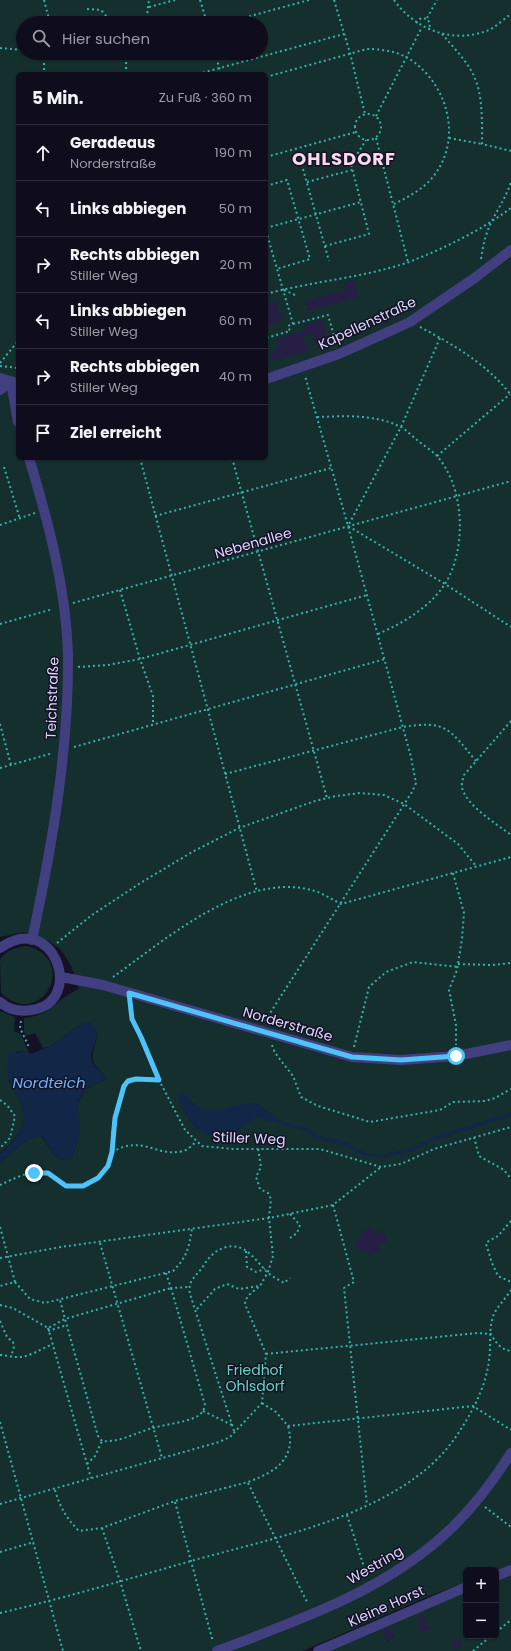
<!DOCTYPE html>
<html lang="de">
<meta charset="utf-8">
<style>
body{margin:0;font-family:Poppins,sans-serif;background:#181625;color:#f1f3f6}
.controls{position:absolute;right:12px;bottom:12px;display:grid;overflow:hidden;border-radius:6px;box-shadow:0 1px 3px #0004}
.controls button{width:36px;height:36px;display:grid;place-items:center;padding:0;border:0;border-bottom:1px solid #2f2d3b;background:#0f0d1c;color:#f1f3f6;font:20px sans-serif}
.stop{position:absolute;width:12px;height:12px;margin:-9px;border:3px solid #4fc3f7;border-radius:50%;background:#fff}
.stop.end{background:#4fc3f7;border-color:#fff;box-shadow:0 1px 4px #0008}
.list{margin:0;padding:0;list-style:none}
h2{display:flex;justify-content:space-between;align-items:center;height:52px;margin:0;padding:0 16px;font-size:17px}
h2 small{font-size:13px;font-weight:400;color:#9b9ca3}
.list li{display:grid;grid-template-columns:26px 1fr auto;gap:12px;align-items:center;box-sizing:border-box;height:56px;padding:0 16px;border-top:1px solid #2f2d3b}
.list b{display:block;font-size:15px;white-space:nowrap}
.list p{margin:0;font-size:13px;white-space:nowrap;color:#9b9ca3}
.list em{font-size:13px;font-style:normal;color:#9b9ca3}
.icon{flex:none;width:22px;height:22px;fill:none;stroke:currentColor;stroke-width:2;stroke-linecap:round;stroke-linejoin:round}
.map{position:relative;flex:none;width:511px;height:1651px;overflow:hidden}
.search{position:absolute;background:#0f0d1c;box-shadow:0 1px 3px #0004;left:16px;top:16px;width:252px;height:44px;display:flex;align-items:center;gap:10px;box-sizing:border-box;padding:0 14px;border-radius:22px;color:#9b9ca3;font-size:15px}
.panel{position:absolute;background:#0f0d1c;box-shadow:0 1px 3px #0004;left:16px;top:72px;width:252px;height:388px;border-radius:6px}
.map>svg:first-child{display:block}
</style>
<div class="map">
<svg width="511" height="1651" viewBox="0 0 511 1651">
<rect width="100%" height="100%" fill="#141125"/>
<path fill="#142f2e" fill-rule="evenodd" d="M 0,0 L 511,0 L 511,1565 L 496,1570 L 466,1570 L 466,1582 L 422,1599 L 303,1651 L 0,1651 L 0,1163 C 13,1154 25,1135 42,1137 C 51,1148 53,1162 69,1159 C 90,1132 67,1107 86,1090 C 92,1084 101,1083 107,1078 C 88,1060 91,1061 97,1036 L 83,1023 L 49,1047 L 43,1048 L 35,1033 L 26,1036 L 24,1031 L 24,1018 C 53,1015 55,999 79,989 L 71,965 L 60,949 L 49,941 L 24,932 L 0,937 ZM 23,23 L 261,23 L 261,53 L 23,53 ZM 18,74 L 266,74 L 266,458 L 18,458 Z
M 27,946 C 80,960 41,1031 1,993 L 0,959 C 7,950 16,947 27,946 Z
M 0,1011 L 15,1017 L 14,1031 L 21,1034 L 28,1051 L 16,1052 L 9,1081 C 14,1090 20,1099 23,1109 C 29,1126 12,1144 0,1153 Z
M 511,1574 L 511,1651 L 330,1651 L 466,1590 L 466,1636 L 496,1636 L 496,1579 Z"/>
<path fill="#122648" d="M 90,1022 C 107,1037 85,1050 93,1064 C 96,1069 103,1074 107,1078 C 101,1083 92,1084 86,1090 C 73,1101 80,1113 80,1127 C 79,1138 77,1147 72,1157 C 56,1168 50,1147 43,1137 C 25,1135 13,1154 0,1163 L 0,1153 C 12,1144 28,1127 23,1109 C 21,1099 11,1090 9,1079 C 7,1070 8,1063 9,1054 L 28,1051 L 30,1054 L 49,1047 L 83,1023 Z
M 182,1092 L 198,1107 L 205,1110 L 220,1109 L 250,1103 L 258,1104 L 285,1124 L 256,1118 C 249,1121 246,1125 240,1129 C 221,1140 202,1139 189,1120 C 185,1112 177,1103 178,1094 Z"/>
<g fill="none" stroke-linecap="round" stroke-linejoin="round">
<path stroke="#122648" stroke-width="3.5" d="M 285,1124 L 306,1129 L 316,1137 L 343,1143 L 364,1154 L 383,1156 L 414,1149 L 433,1139 L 511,1114"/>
</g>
<path fill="#261e45" d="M 354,280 L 359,297 L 308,311 L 305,301 L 346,290 L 344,283 Z
M 276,301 L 282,321 L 266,325 L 266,303 Z
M 322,320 L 328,341 L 316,344 L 313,333 L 303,336 L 308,351 L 272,361 L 270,352 L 279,349 L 276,339 L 306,330 L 304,324 Z
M 372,1228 L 374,1233 L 383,1230 L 387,1242 L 378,1245 L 380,1251 L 368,1255 L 366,1249 L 361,1251 L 357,1249 L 355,1243 L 357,1239 L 362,1237 L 360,1232 Z
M 423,1614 L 430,1629 L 422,1634 L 417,1625 L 421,1623 L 418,1617 Z
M 389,1627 L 395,1637 L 388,1642 L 382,1632 Z
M 459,1638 L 462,1647 L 454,1650 L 451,1640 Z"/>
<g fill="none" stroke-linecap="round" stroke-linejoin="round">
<path stroke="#37b1ab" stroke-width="2" stroke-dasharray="2 3" stroke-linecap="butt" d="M 44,0 L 50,23
M 200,0 L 207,23
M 334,0 L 350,53 L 365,114
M 394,0 C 416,31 456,45 491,29 C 498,25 505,18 511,14
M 149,7 L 175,0
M 87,9 L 101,10 L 107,17 L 103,23
M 427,18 L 437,0
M 146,23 L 149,0
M 225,23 L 309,0
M 416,23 L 421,18 L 427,19 L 430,23 L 429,30
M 442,34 C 453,47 467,61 474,76 C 483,96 482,122 482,144 L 511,151
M 0,48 L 23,50
M 44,53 L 44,74
M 215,53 L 221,74
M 126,74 L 126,62 L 131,53
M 198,74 L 344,34
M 266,77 L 367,49 C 380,49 396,51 408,58 C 448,83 464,140 432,178 C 422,190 408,197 394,204
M355 127a13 13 0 1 1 26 0a13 13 0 1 1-26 0Z
M 376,116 L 422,27
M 376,138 L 408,262
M 449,138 L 482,144
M 266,157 L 356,132
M 303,169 L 329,261
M 307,182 L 352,170
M 266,186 L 287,180 L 310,259 L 277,269
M 266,228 L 361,202
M 266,231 L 293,324 L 288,326 L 290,331 L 266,338
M 325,246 L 369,234 L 351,164 L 366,140
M 481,259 C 483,246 485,235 491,223 C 498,208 507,196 511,181
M 284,290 L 295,295
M 266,294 C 313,281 363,278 409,262 C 445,248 480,231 511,208
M 293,324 L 328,315 L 336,343
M 420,327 C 454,345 487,364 511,395
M 440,338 L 401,427 L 348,526 L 445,584 L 511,627
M 0,363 L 18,341
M 0,366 L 18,368
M 317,417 C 346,416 374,414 401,427 C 406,430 412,436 417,440 C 423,445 431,450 436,455 C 465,486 467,549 445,584 C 429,608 403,623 378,634
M 437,456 L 510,394
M 140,458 L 257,892
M 232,458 L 327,798
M 4,467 L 20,519
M 155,516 L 331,468
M 0,525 L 35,513
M 120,590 L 140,659 L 153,696 L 153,725
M 73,603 L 511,481
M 0,624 L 53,609
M 78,667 L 108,665 L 140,659 L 367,595
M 511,721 L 464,775 C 463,779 461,784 462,787 C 465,805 497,824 511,835
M 0,724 L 11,765
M 74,747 L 385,659
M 0,768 L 53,753
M 225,774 L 403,727 C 447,720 449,729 476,761
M 453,873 L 464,913 L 462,939 L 457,970 L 449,990 L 456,1025 L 456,1045
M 57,943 L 92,915 L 142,882 L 194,851 L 239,828 L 315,801 L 336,796 L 360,793 L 384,795 L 404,804 L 458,844 L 476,866
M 458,964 L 492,965 L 511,963
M 113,977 C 165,940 242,872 311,890 C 321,892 331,899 341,904 L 511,857
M 129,1004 L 131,1019 L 141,1037 L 159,1080
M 21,1021 L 20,1028 L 29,1047
M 265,1021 L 412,792 L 416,783 L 411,757 L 348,526 L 305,376
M 272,1045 L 275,1053 L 293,1076 L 301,1097 L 318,1106 L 370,1122 L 440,1110 L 453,1102 L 485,1101 L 495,1098 L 511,1089
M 354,1047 L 369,987 L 386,972 L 413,962 L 458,967
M 0,1100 L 7,1105 L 15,1116 L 10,1138 L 0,1148
M 474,1137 L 479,1156 L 504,1170 L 511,1179
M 112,1152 C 144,1134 156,1158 183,1151 C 188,1150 192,1145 196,1142
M 0,1185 C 13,1179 32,1169 47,1173 C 52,1174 58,1182 64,1185 C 77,1192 101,1178 108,1166 C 113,1156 112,1146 112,1136 C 113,1119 118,1102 124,1086 L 136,1079 L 159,1080 L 185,1130 L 202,1146 L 233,1149 L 320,1149 L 381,1167 L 401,1164 L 434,1149 L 511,1127
M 333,1205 L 354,1282 L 344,1288 L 367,1505
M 511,1221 L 498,1236 L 487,1242 L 486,1244 L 492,1263 L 498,1276 L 511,1282
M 0,1227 L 15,1282 L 0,1286
M 290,1238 L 297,1233 L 300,1225 L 290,1214
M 100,1243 L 162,1458
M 246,1251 L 247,1267 L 256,1272 L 265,1269
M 0,1258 L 61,1247 L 269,1218 L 333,1205 L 381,1167
M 166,1273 L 171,1288 L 189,1287
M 15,1282 L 30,1299 L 45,1303 L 173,1271 C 187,1257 189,1248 192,1228
M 171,1288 L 205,1405 C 204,1410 202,1414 196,1417 C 183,1423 167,1424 153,1428 C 137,1432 119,1443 102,1441 L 98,1436 L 65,1319 Z
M 0,1305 L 13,1308 L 48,1328 L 65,1319 L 60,1300
M 197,1309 L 215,1289 L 227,1284 L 239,1289 L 260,1286 L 268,1272 L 273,1256 L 269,1218 L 271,1199 L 268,1193 L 260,1189 L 256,1177 L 261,1167 L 258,1148
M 0,1321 L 7,1337 L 13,1342 L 14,1349 L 11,1355
M 48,1328 L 91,1478
M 48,1331 L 67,1325
M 266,1354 L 478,1333 L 491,1334 C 496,1343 500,1349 511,1351
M 0,1355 C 6,1355 11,1357 16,1357 C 29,1358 42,1348 53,1344
M 262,1403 L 276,1412 L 288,1426 L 473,1406 L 511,1430
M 203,1411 L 232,1425
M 0,1422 L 63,1651
M 234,1431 L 190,1294 C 187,1280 197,1276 204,1265 C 213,1249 233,1239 249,1253 C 256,1259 262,1267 268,1273 C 273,1277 279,1280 284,1283 L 290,1278
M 87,1464 L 95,1456 L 102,1441
M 248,1483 L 308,1604
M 55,1490 C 60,1507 66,1518 79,1531 L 102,1528 L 175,1501 L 248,1482 C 275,1472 297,1459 288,1426
M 175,1502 L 213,1642
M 0,1504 L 219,1442 L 230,1437 L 262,1403 L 266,1354 L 245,1304 C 245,1296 254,1291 260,1286
M 485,1507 L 511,1527
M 347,1515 L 367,1576
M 102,1528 L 120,1581 L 141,1651
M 0,1552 L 34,1542
M 0,1613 C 65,1598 128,1579 191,1561 C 276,1537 402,1514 455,1438 C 471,1415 486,1387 489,1360 C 491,1347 489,1331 492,1320 C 494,1309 505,1300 511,1290
M 496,1632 L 511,1620
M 473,1651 L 491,1636"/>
<path stroke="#423f81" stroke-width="10" d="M 0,378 L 17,383
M 266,379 L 339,354 L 410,322 L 476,277 L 511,250
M 11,382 L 18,422
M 0,390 L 11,382
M 29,458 C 48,521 66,587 68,654 C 69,750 52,846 32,940
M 0,948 C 54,909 86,1002 32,1010 C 20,1012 9,1010 0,1002
M 61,977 L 103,985 L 352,1057 L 401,1060 L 456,1056 L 511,1045
M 496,1576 L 511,1570
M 217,1651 C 296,1621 380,1593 444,1535 C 470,1512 492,1483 511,1453
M 318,1651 L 466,1587"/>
</g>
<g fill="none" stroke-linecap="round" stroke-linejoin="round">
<path stroke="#4fc3f7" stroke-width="5" d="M 34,1173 L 48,1173 L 66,1186 L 83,1186 L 98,1178 L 108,1166 L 112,1152 L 115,1118 L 124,1086 L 128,1081 L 136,1079 L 159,1080 L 141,1037 L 132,1019 L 129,993 L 352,1057 L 401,1060 L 456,1056"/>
</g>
<g text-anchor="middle" stroke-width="3" stroke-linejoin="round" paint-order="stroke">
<g font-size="14" fill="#dcd7fc" stroke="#141125">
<text transform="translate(367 323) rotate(-25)" y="5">Kapellenstraße</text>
<text transform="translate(253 543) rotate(-16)" y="5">Nebenallee</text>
<text transform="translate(52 698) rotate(-88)" y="5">Teichstraße</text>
<text transform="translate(288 1024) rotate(16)" y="5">Norderstraße</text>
<text transform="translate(249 1138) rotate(2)" y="5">Stiller Weg</text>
<text transform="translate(375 1565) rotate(-30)" y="5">Westring</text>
<text transform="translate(386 1606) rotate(-24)" y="5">Kleine Horst</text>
</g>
<g font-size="14" fill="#67d8be" stroke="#141125">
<text x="255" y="1375">Friedhof<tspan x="255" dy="16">Ohlsdorf</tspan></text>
</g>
<g font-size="15" font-style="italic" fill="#6cb4f6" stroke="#141125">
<text x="49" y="1088">Nordteich</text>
</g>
<g font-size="18" font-weight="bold" letter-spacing="1" fill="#fdd9ef" stroke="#141125">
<text x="344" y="165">OHLSDORF</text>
</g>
</g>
</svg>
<div class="controls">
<button>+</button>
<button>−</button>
</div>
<div class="stop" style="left:456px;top:1056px"></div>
<div class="stop end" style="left:34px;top:1173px"></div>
<div class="search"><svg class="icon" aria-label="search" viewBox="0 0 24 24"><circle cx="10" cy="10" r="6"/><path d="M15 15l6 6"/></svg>Hier suchen</div>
<section class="panel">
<h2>5 Min.<small>Zu Fuß · 360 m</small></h2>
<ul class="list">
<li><svg class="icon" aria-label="ahead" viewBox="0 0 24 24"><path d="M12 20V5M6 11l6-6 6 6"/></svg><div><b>Geradeaus</b><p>Norderstraße</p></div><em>190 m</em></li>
<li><svg class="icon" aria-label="left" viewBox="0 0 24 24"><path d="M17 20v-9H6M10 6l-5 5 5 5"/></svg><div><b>Links abbiegen</b></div><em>50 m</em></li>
<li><svg class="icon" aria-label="right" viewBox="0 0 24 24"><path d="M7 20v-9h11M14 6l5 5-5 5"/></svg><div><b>Rechts abbiegen</b><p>Stiller Weg</p></div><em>20 m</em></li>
<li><svg class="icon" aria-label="left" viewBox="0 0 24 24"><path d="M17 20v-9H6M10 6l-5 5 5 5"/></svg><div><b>Links abbiegen</b><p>Stiller Weg</p></div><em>60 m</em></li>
<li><svg class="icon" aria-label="right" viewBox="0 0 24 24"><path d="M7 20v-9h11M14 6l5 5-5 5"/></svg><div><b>Rechts abbiegen</b><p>Stiller Weg</p></div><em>40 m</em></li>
<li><svg class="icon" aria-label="arrive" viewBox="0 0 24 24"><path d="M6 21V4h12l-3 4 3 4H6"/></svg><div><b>Ziel erreicht</b></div></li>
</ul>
</section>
</div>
